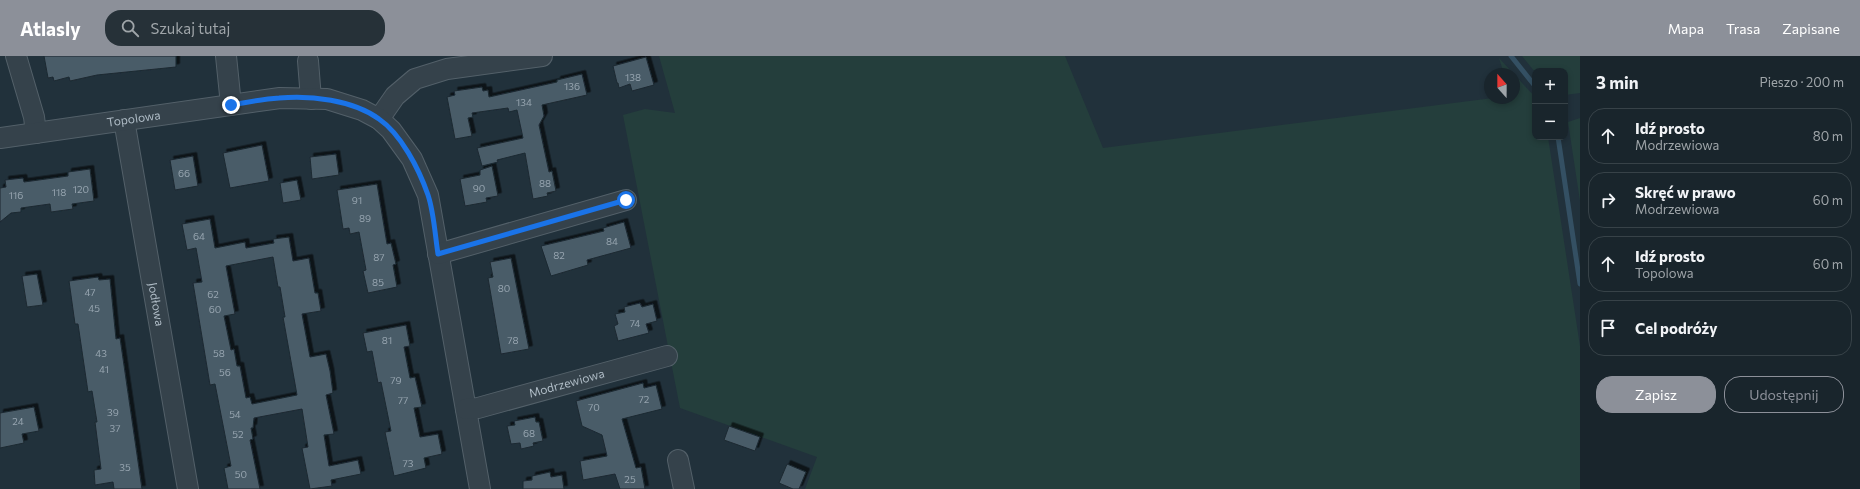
<!DOCTYPE html>
<html lang="pl">
<meta charset="utf-8">
<style>
body{margin:0;font-family:Commissioner,sans-serif;background:#263138;color:#f1f3f6}
.controls{position:absolute;right:12px;top:12px;display:grid;overflow:hidden;border-radius:8px;box-shadow:0 2px 6px #0003}
.controls button{width:36px;height:36px;display:grid;place-items:center;padding:0;border:0;border-bottom:1px solid #374248;background:#19252c;color:#f1f3f6;font:20px sans-serif}
.compass{position:absolute;left:1484px;top:12px;width:36px;height:36px;border-radius:50%;background:#19252c;box-shadow:0 2px 6px #0003;rotate:339deg}
.stop{position:absolute;width:12px;height:12px;margin:-9px;border:3px solid #1a73e8;border-radius:50%;background:#fff}
.stop.end{background:#1a73e8;border-color:#fff;box-shadow:0 1px 4px #0008}
.list{margin:0;padding:0;list-style:none}
h2{display:flex;justify-content:space-between;align-items:center;height:52px;margin:0;padding:0 16px;font-size:17px}
h2 small{font-size:13px;font-weight:400;color:#9fa5a9}
.list li{display:grid;grid-template-columns:26px 1fr auto;gap:12px;align-items:center;box-sizing:border-box;height:56px;margin:0 8px 8px;padding:0 8px;border:1px solid #374248;border-radius:16px}
.list b{display:block;font-size:15px;white-space:nowrap}
.list p{margin:0;font-size:13px;white-space:nowrap;color:#9fa5a9}
.list em{font-size:13px;font-style:normal;color:#9fa5a9}
.actions{display:flex;gap:8px;padding:12px 16px}
.actions a{flex:1;padding:9px 0;border:1px solid #8c9099;border-radius:16px;text-align:center;font-size:14px;color:#8c9099}
.actions .main{background:#8c9099;color:#fff}
.icon{flex:none;width:22px;height:22px;fill:none;stroke:currentColor;stroke-width:2;stroke-linecap:round;stroke-linejoin:round}
.map{position:relative;flex:none;width:1580px;height:433px;overflow:hidden}
header{display:flex;align-items:center;gap:24px;box-sizing:border-box;height:56px;padding:0 20px;background:#8c9099;color:#fff}
header strong{font-size:19px}
nav{display:flex;gap:22px;margin-inline-start:auto;font-size:14px}
.search{width:280px;height:36px;background:#263138;display:flex;align-items:center;gap:10px;box-sizing:border-box;padding:0 14px;border-radius:16px;color:#9fa5a9;font-size:15px}
main{display:flex}
aside{flex:1;background:#19252c}
.map>svg:first-child{display:block}
</style>
<header>
<strong>Atlasly</strong>
<div class="search"><svg class="icon" aria-label="search" viewBox="0 0 24 24"><circle cx="10" cy="10" r="6"/><path d="M15 15l6 6"/></svg>Szukaj tutaj</div>
<nav><a>Mapa</a><a>Trasa</a><a>Zapisane</a></nav>
</header>
<main>
<div class="map">
<svg width="1580" height="433" viewBox="0 0 1580 433">
<defs>
<filter id="shadow"><feDropShadow dx="3.5" dy="-3.5" stdDeviation="0" flood-color="#0009"/></filter>
</defs>
<rect width="100%" height="100%" fill="#21313b"/>
<path fill="#243e3c" d="M 659,0 L 1065,0 L 1103,92 L 1493,42 L 1514,42 L 1514,18 L 1504,18 L 1499,2 L 1535,41 L 1535,81 L 1548,81 L 1580,290 L 1580,433 L 805,433 L 817,401 L 680,352 L 623,59 L 645,53 L 675,57 Z
M 1522,0 L 1580,0 L 1580,37 L 1565,39 L 1565,15 L 1535,15 L 1535,16 Z
M 1580,62 L 1580,145 L 1568,66 Z"/>
<g fill="none" stroke-linecap="round" stroke-linejoin="round">
<path stroke="#345063" stroke-width="5" d="M 1511,0 L 1535,30
M 1558,81 L 1580,228"/>
</g>
<path fill="#4a5b67" stroke="#1c2932" fill-rule="evenodd" filter="url(#shadow)" d="M 44,0 L 176,0 L 176,11 L 97,19 L 70,25 L 69,21 L 54,25 L 53,21 L 48,22 Z
M 646,1 L 654,29 L 632,35 L 630,28 L 619,32 L 618,27 L 617,27 L 613,10 Z
M 582,18 L 587,39 L 542,49 L 544,60 L 539,69 L 549,116 L 552,115 L 556,135 L 547,137 L 548,140 L 533,143 L 525,97 L 497,104 L 498,106 L 482,110 L 477,92 L 523,82 L 517,54 L 509,56 L 508,52 L 472,57 L 473,61 L 468,62 L 472,80 L 455,83 L 447,41 L 455,39 L 454,35 L 482,31 L 483,35 L 488,34 L 489,41 L 557,26 L 557,24 Z
M 262,89 L 269,125 L 230,132 L 223,97 Z
M 336,98 L 339,119 L 312,123 L 310,101 Z
M 193,100 L 198,130 L 175,134 L 170,104 Z
M 492,110 L 498,140 L 486,142 L 487,146 L 465,150 L 460,123 L 480,119 L 480,114 Z
M 90,113 L 94,145 L 72,148 L 73,153 L 51,156 L 50,148 L 21,152 L 21,156 L 11,157 L 0,166 L 0,132 L 6,131 L 5,124 L 23,122 L 24,126 L 68,120 L 68,116 Z
M 297,124 L 301,144 L 283,147 L 280,127 Z
M 377,128 L 387,188 L 391,187 L 396,208 L 393,209 L 397,231 L 368,237 L 363,215 L 366,214 L 359,176 L 350,178 L 349,172 L 343,173 L 337,134 Z
M 210,163 L 215,192 L 245,186 L 246,192 L 274,187 L 273,183 L 289,181 L 293,205 L 309,202 L 315,237 L 318,237 L 321,255 L 302,258 L 310,301 L 326,298 L 330,315 L 333,337 L 326,339 L 334,378 L 324,379 L 329,410 L 358,404 L 361,418 L 331,424 L 332,430 L 310,433 L 302,392 L 308,391 L 302,353 L 254,362 L 253,372 L 251,372 L 253,383 L 250,384 L 260,433 L 228,433 L 224,412 L 231,410 L 215,328 L 210,329 L 193,227 L 202,226 L 196,192 L 187,194 L 182,168 ZM 273,201 L 278,231 L 280,231 L 285,261 L 283,261 L 297,339 L 252,348 L 250,341 L 246,342 L 240,310 L 237,310 L 234,293 L 231,294 L 224,260 L 235,258 L 226,210 Z
M 624,166 L 631,192 L 587,204 L 588,209 L 551,220 L 541,190 L 604,175 L 603,172 Z
M 511,202 L 529,293 L 501,298 L 488,222 L 493,221 L 490,206 Z
M 37,218 L 43,249 L 27,251 L 22,220 Z
M 98,221 L 99,224 L 110,223 L 116,283 L 120,282 L 142,433 L 114,433 L 113,426 L 95,429 L 94,414 L 101,413 L 95,366 L 97,366 L 92,335 L 88,336 L 78,268 L 75,268 L 69,225 Z
M 640,247 L 642,251 L 653,248 L 657,265 L 646,268 L 649,277 L 618,285 L 614,270 L 618,268 L 615,258 L 625,256 L 624,251 Z
M 406,269 L 410,290 L 404,291 L 410,322 L 415,321 L 422,351 L 414,352 L 420,381 L 438,378 L 442,398 L 424,402 L 426,412 L 394,420 L 385,376 L 391,375 L 381,326 L 378,327 L 372,295 L 367,296 L 363,277 Z
M 643,327 L 644,332 L 656,329 L 662,353 L 622,363 L 636,412 L 641,411 L 645,433 L 620,433 L 615,418 L 583,424 L 580,405 L 607,400 L 602,379 L 582,370 L 576,345 Z
M 34,351 L 39,375 L 22,378 L 24,387 L 0,392 L 0,357 Z
M 535,361 L 536,366 L 539,366 L 543,385 L 533,387 L 534,390 L 521,393 L 520,387 L 511,388 L 507,370 L 515,369 L 514,365 Z
M 729,370 L 760,381 L 755,395 L 724,384 Z
M 787,408 L 806,416 L 799,433 L 793,433 L 779,427 Z
M 550,416 L 551,421 L 562,419 L 564,433 L 523,433 L 523,425 L 532,424 L 532,420 Z"/>
<g fill="none" stroke-linecap="round" stroke-linejoin="round">
<defs>
<g id="minor">
<path d="M 16,0 L 34,61 L 36,77"/>
<path d="M 226,0 L 231,49"/>
<path d="M 308,5 L 311,43"/>
<path d="M 379,63 L 395,40 L 415,23 L 447,13 L 542,0"/>
<path id="s1" d="M 124,64 L 188,433"/>
<path id="s2" d="M 0,82 L 280,42 L 327,43 L 362,54 L 379,63 L 391,74 L 412,103 L 428,139 L 480,433"/>
<path d="M 438,198 L 626,144"/>
<path id="s3" d="M 466,353 L 478,352 L 667,300"/>
<path d="M 678,404 L 684,433"/>
</g>
</defs>
<use href="#minor" stroke="#536069" stroke-width="22"/>
<use href="#minor" stroke="#35424b" stroke-width="20"/>
</g>
<g fill="none" stroke-linecap="round" stroke-linejoin="round">
<path stroke="#1a73e8" stroke-width="5" d="M 231,49 C 247,46 263,43 279,42 C 310,39 353,44 379,63 C 401,78 419,113 428,139 C 434,157 435,179 438,198 L 626,144"/>
</g>
<g text-anchor="middle" stroke-width="3" stroke-linejoin="round" paint-order="stroke">
<g font-size="10" fill="#96a4af">
<text x="633" y="25">138</text>
<text x="572" y="34">136</text>
<text x="524" y="50">134</text>
<text x="184" y="121">66</text>
<text x="545" y="131">88</text>
<text x="479" y="136">90</text>
<text x="81" y="137">120</text>
<text x="59" y="140">118</text>
<text x="16" y="143">116</text>
<text x="357" y="148">91</text>
<text x="365" y="166">89</text>
<text x="199" y="184">64</text>
<text x="612" y="189">84</text>
<text x="559" y="203">82</text>
<text x="379" y="205">87</text>
<text x="378" y="230">85</text>
<text x="504" y="236">80</text>
<text x="90" y="240">47</text>
<text x="213" y="242">62</text>
<text x="94" y="256">45</text>
<text x="215" y="257">60</text>
<text x="635" y="271">74</text>
<text x="387" y="288">81</text>
<text x="513" y="288">78</text>
<text x="101" y="301">43</text>
<text x="219" y="301">58</text>
<text x="104" y="317">41</text>
<text x="225" y="320">56</text>
<text x="396" y="328">79</text>
<text x="644" y="347">72</text>
<text x="403" y="348">77</text>
<text x="594" y="355">70</text>
<text x="113" y="360">39</text>
<text x="235" y="362">54</text>
<text x="18" y="369">24</text>
<text x="115" y="376">37</text>
<text x="529" y="381">68</text>
<text x="238" y="382">52</text>
<text x="408" y="411">73</text>
<text x="125" y="415">35</text>
<text x="241" y="422">50</text>
<text x="630" y="427">25</text>
</g>
<g font-size="12" fill="#b0bdc7" stroke="#1a2730">
<text dy="4" stroke="none"><textPath href="#s2" startOffset="135">Topolowa</textPath></text>
<text dy="4" stroke="none"><textPath href="#s1" startOffset="187">Jodłowa</textPath></text>
<text dy="4" stroke="none"><textPath href="#s3" startOffset="104">Modrzewiowa</textPath></text>
</g>
</g>
</svg>
<div class="controls">
<button>+</button>
<button>−</button>
</div>
<svg class="compass" viewBox="-18 -18 36 36"><path d="M0-13l5 13h-10z" fill="#e53935"/><path d="M0 13l5-13h-10z" fill="#9fa5a9"/></svg>
<div class="stop" style="left:626px;top:144px"></div>
<div class="stop end" style="left:231px;top:49px"></div>
</div>
<aside>
<h2>3 min<small>Pieszo · 200 m</small></h2>
<ul class="list">
<li><svg class="icon" aria-label="ahead" viewBox="0 0 24 24"><path d="M12 20V5M6 11l6-6 6 6"/></svg><div><b>Idź prosto</b><p>Modrzewiowa</p></div><em>80 m</em></li>
<li><svg class="icon" aria-label="right" viewBox="0 0 24 24"><path d="M7 20v-9h11M14 6l5 5-5 5"/></svg><div><b>Skręć w prawo</b><p>Modrzewiowa</p></div><em>60 m</em></li>
<li><svg class="icon" aria-label="ahead" viewBox="0 0 24 24"><path d="M12 20V5M6 11l6-6 6 6"/></svg><div><b>Idź prosto</b><p>Topolowa</p></div><em>60 m</em></li>
<li><svg class="icon" aria-label="arrive" viewBox="0 0 24 24"><path d="M6 21V4h12l-3 4 3 4H6"/></svg><div><b>Cel podróży</b></div></li>
</ul>
<div class="actions"><a class="main">Zapisz</a><a>Udostępnij</a></div>
</aside>
</main>
